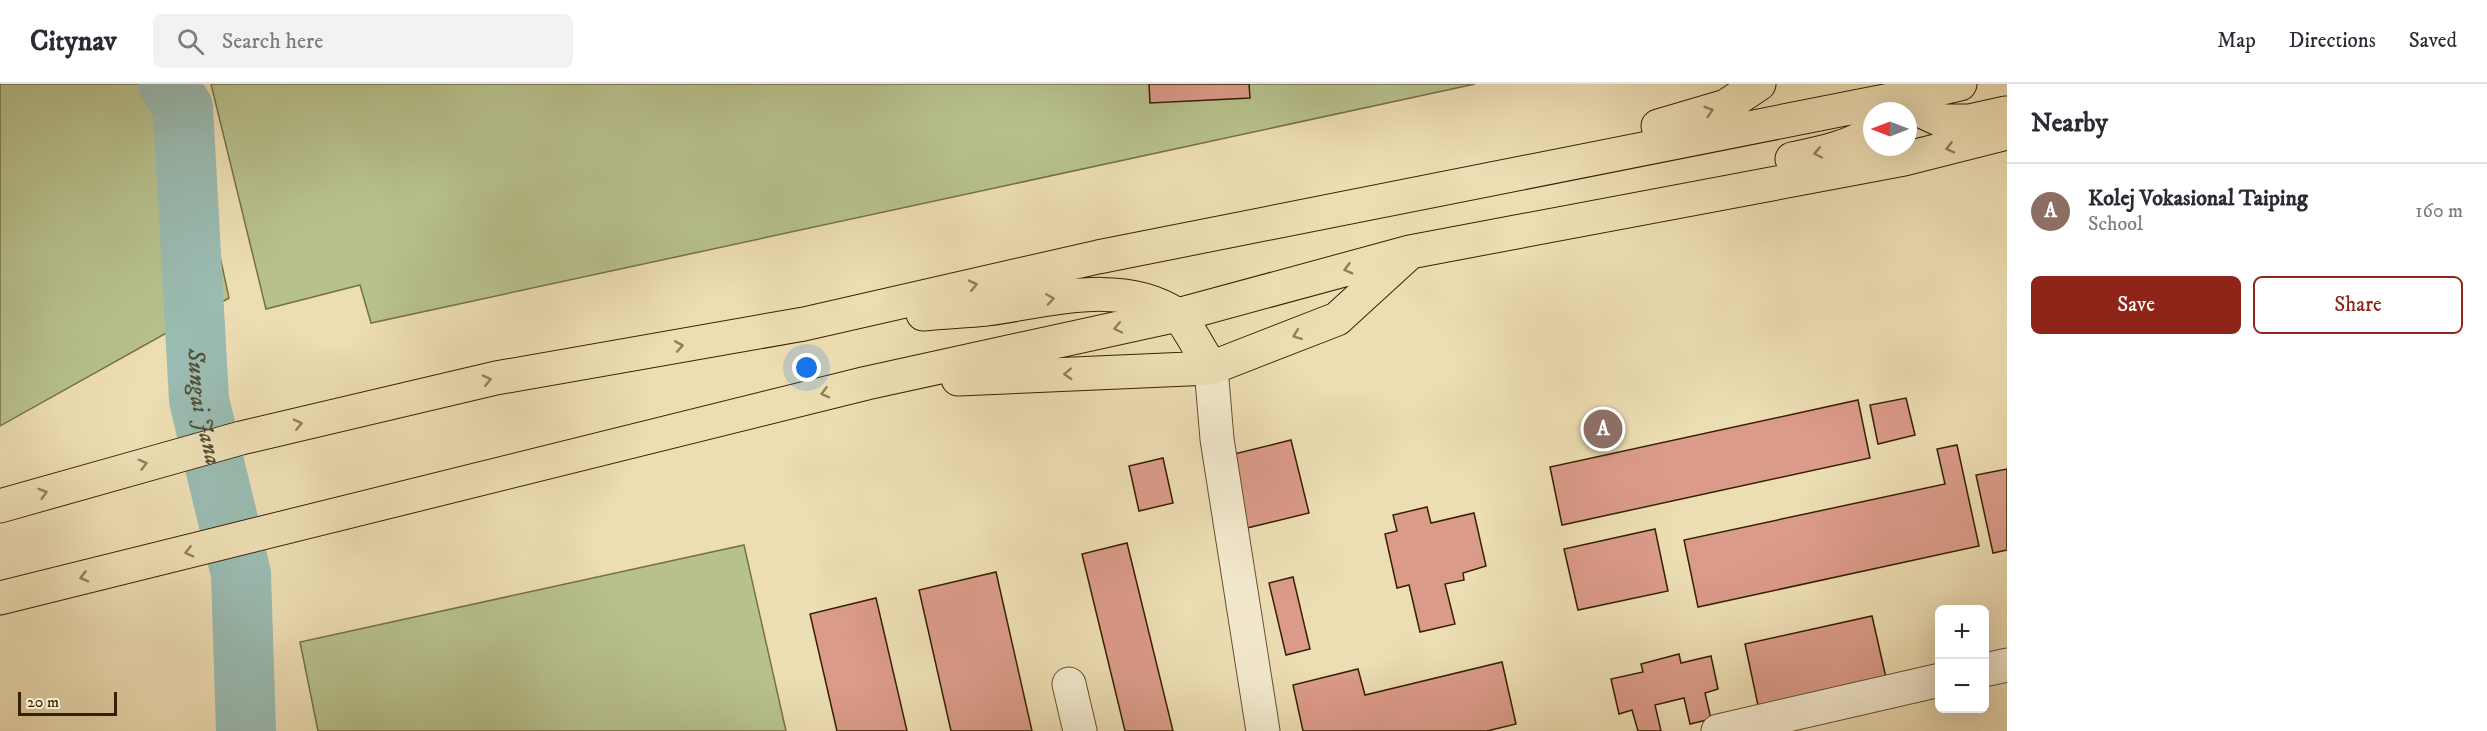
<!DOCTYPE html>
<meta charset="utf-8">
<style>
body{margin:0;font-family:"IM FELL DW Pica",serif;background:#f2f2f3;color:#2b2b33}
.controls{position:absolute;right:18px;bottom:18px;display:grid;overflow:hidden;border-radius:9px;box-shadow:0 6px 24px #0002}
.controls button{width:54px;height:54px;display:grid;place-items:center;padding:0;border:0;border-bottom:2px solid #e1e1e2;background:#fff;color:#2b2b33;font:30px sans-serif}
.compass{position:absolute;left:1863px;top:18px;width:54px;height:54px;border-radius:50%;background:#fff;box-shadow:0 6px 24px #0002;rotate:270deg}
.scale{position:absolute;left:18px;bottom:15px;width:99px;box-sizing:border-box;padding-left:6px;border:3px solid #362101;border-top:0;font-size:16px;line-height:21px;white-space:nowrap;color:#362101;-webkit-text-stroke:4px #f3e9ce;paint-order:stroke}
.you{position:absolute;left:807px;top:284px;width:21px;height:21px;margin:-15px;border:4px solid #fff;border-radius:50%;background:#1a73e8;box-shadow:0 0 0 9px #1a73e833}
.badge{display:grid;place-items:center;width:39px;height:39px;border-radius:50%;background:#8f2418;color:#fff;font-size:20px;font-weight:700}
.pin{position:absolute;translate:-50% -50%;border:3px solid #fff;box-shadow:0 2px 6px #0006}
.list{margin:0;padding:0;list-style:none}
h2{display:flex;justify-content:space-between;align-items:center;height:78px;margin:0;padding:0 24px;font-size:26px}
h2 small{font-size:20px;font-weight:400;color:#7c7c81}
.list li{display:grid;grid-template-columns:39px 1fr auto;gap:18px;align-items:center;box-sizing:border-box;height:96px;padding:0 24px;border-top:2px solid #e1e1e2}
.list b{display:block;font-size:22px;white-space:nowrap}
.list p{margin:0;font-size:20px;white-space:nowrap;color:#7c7c81}
.list em{font-size:20px;font-style:normal;color:#7c7c81}
.actions{display:flex;gap:12px;padding:18px 24px}
.actions a{flex:1;padding:14px 0;border:2px solid #8f2418;border-radius:9px;text-align:center;font-size:21px;color:#8f2418}
.actions .main{background:#8f2418;color:#fff}
.icon{flex:none;width:33px;height:33px;fill:none;stroke:currentColor;stroke-width:2;stroke-linecap:round;stroke-linejoin:round}
.map{position:relative;flex:none;width:2007px;height:647px;overflow:hidden}
header{display:flex;align-items:center;gap:36px;box-sizing:border-box;height:84px;padding:0 30px;background:#fff;border-bottom:2px solid #e1e1e2}
header strong{font-size:28px}
nav{display:flex;gap:33px;margin-inline-start:auto;font-size:21px}
.search{width:420px;height:54px;background:#f2f2f3;display:flex;align-items:center;gap:15px;box-sizing:border-box;padding:0 21px;border-radius:9px;color:#7c7c81;font-size:22px}
main{display:flex}
aside{flex:1;background:#fff}
.map>svg:first-child{display:block}
</style>
<header>
<strong>Citynav</strong>
<div class="search"><svg class="icon" aria-label="search" viewBox="0 0 24 24"><circle cx="10" cy="10" r="6"/><path d="M15 15l6 6"/></svg>Search here</div>
<nav><a>Map</a><a>Directions</a><a>Saved</a></nav>
</header>
<main>
<div class="map">
<svg width="2007" height="647" viewBox="0 0 2007 647">
<rect width="100%" height="100%" fill="#edddb3"/>
<filter id="stains"><feTurbulence type="fractalNoise" baseFrequency=".00333" numOctaves="4"/><feColorMatrix values="0 0 0 0 .2 0 0 0 0 .09 0 0 0 0 .02 0 0 0 .5 -.17"/></filter>
<radialGradient id="worn" r=".72"><stop offset=".6" stop-color="#630" stop-opacity="0"/><stop offset="1" stop-color="#630" stop-opacity=".3"/></radialGradient>
<path fill="#b7c18d" stroke="#767147" stroke-width="1.5" d="M 0,0 L 183,0 L 229,214 L 0,342 Z
M 211,0 L 1475,0 L 371,239 L 360,201 L 266,225 Z
M 744,461 L 786,647 L 318,647 L 300,558 Z"/>
<g fill="none" stroke-linecap="round" stroke-linejoin="round">
<path stroke="#9abbb1" stroke-width="60" id="s1" d="M 168,0 L 183,24 L 199,316 L 241,490 L 246,647"/>
</g>
<path fill="#db9b89" stroke="#362101" stroke-width="1.5" d="M 1149,0 L 1249,0 L 1250,14 L 1150,19 Z
M 1906,314 L 1915,351 L 1878,360 L 1870,321 Z
M 1858,316 L 1870,374 L 1562,441 L 1550,383 Z
M 1291,356 L 1309,429 L 1247,444 L 1230,371 Z
M 1957,361 L 1979,462 L 1698,523 L 1684,456 L 1945,400 L 1937,365 Z
M 1163,374 L 1173,419 L 1139,427 L 1129,382 Z
M 2007,385 L 2007,466 L 1993,469 L 1976,391 Z
M 1427,423 L 1431,439 L 1474,429 L 1486,482 L 1463,489 L 1464,496 L 1445,500 L 1455,540 L 1420,548 L 1409,501 L 1397,504 L 1385,450 L 1397,447 L 1393,431 Z
M 1655,445 L 1668,507 L 1578,526 L 1564,465 Z
M 1127,459 L 1173,647 L 1125,647 L 1082,470 Z
M 996,488 L 1032,647 L 951,647 L 919,506 Z
M 1293,493 L 1310,565 L 1286,571 L 1269,499 Z
M 876,514 L 907,647 L 837,647 L 810,530 Z
M 1872,532 L 1887,598 L 1759,626 L 1745,560 Z
M 1679,570 L 1681,579 L 1711,572 L 1718,605 L 1705,609 L 1711,635 L 1690,640 L 1684,614 L 1655,621 L 1661,647 L 1638,647 L 1632,626 L 1619,630 L 1611,595 L 1643,588 L 1641,580 Z
M 1502,578 L 1516,640 L 1487,647 L 1303,647 L 1293,601 L 1358,585 L 1365,611 Z"/>
<g fill="none" stroke-linecap="round" stroke-linejoin="round">
<defs>
<path id="minor" d="M 1211,284 L 1217,355 L 1263,647
M 1984,586 L 2007,581
M 1069,600 L 1080,647
M 1718,647 L 1940,596"/>
<path id="major" d="M 1895,15 L 1943,37 L 1969,37 L 2005,29
M 1658,42 L 1726,22 L 1759,0
M 1792,75 C 1820,69 1848,64 1872,48
M 923,230 C 944,228 966,227 987,225 C 1048,217 1120,194 1176,230 C 1185,236 1204,273 1211,284
M 958,295 L 1211,284 L 1337,235 L 1407,171
M 0,422 L 241,354 L 496,294 L 804,240 L 1098,173 L 1895,15 L 1960,0
M 0,514 L 867,299 L 1178,231 L 1410,168 L 1904,75 L 2007,49"/>
</defs>
<use href="#minor" stroke="#64502e" stroke-width="35"/>
<use href="#major" stroke="#362101" stroke-width="35"/>
<use href="#minor" stroke="#f3e9ce" stroke-width="33"/>
<use href="#major" stroke="#edddb3" stroke-width="33"/>
</g>
<defs><path id="oneway-chevron" d="M-2-3.5L2.5 0L-2 3.5" fill="none" stroke-width="1.6" stroke-linecap="round" stroke-linejoin="round" transform="scale(1.5)"/></defs>
<g stroke="#927f5a">
<use href="#oneway-chevron" transform="translate(1709 27) rotate(-17)"/>
<use href="#oneway-chevron" transform="translate(1950 64) rotate(166)"/>
<use href="#oneway-chevron" transform="translate(1818 69) rotate(168)"/>
<use href="#oneway-chevron" transform="translate(1348 185) rotate(165)"/>
<use href="#oneway-chevron" transform="translate(973 201) rotate(-13)"/>
<use href="#oneway-chevron" transform="translate(1050 215) rotate(-8)"/>
<use href="#oneway-chevron" transform="translate(1118 244) rotate(168)"/>
<use href="#oneway-chevron" transform="translate(1297 251) rotate(159)"/>
<use href="#oneway-chevron" transform="translate(679 262) rotate(-10)"/>
<use href="#oneway-chevron" transform="translate(1068 290) rotate(177)"/>
<use href="#oneway-chevron" transform="translate(487 296) rotate(-13)"/>
<use href="#oneway-chevron" transform="translate(825 309) rotate(166)"/>
<use href="#oneway-chevron" transform="translate(298 340) rotate(-13)"/>
<use href="#oneway-chevron" transform="translate(143 380) rotate(-15)"/>
<use href="#oneway-chevron" transform="translate(43 409) rotate(-17)"/>
<use href="#oneway-chevron" transform="translate(189 468) rotate(167)"/>
<use href="#oneway-chevron" transform="translate(84 493) rotate(166)"/>
</g>
<g text-anchor="middle" stroke-width="4.5" stroke-linejoin="round" paint-order="stroke">
<g font-size="24" font-style="italic" fill="#544f36" stroke="#f3e9ce">
<text dy="8" stroke="none"><textPath href="#s1" startOffset="328">Sungai Jana</textPath></text>
</g>
</g>
<rect width="100%" height="100%" filter="url(#stains)"/>
<rect width="100%" height="100%" fill="url(#worn)"/>
</svg>
<div class="controls">
<button>+</button>
<button>−</button>
</div>
<svg class="compass" viewBox="-18 -18 36 36"><path d="M0-13l5 13h-10z" fill="#e53935"/><path d="M0 13l5-13h-10z" fill="#7c7c81"/></svg>
<div class="scale">20 m</div>
<div class="you"></div>
<div class="pin badge" style="left:1603px;top:345px;background:#8d6e63">A</div>
</div>
<aside>
<h2>Nearby<small></small></h2>
<ul class="list">
<li><span class="badge" style="background:#8d6e63">A</span><div><b>Kolej Vokasional Taiping</b><p>School</p></div><em>160 m</em></li>
</ul>
<div class="actions"><a class="main">Save</a><a>Share</a></div>
</aside>
</main>
